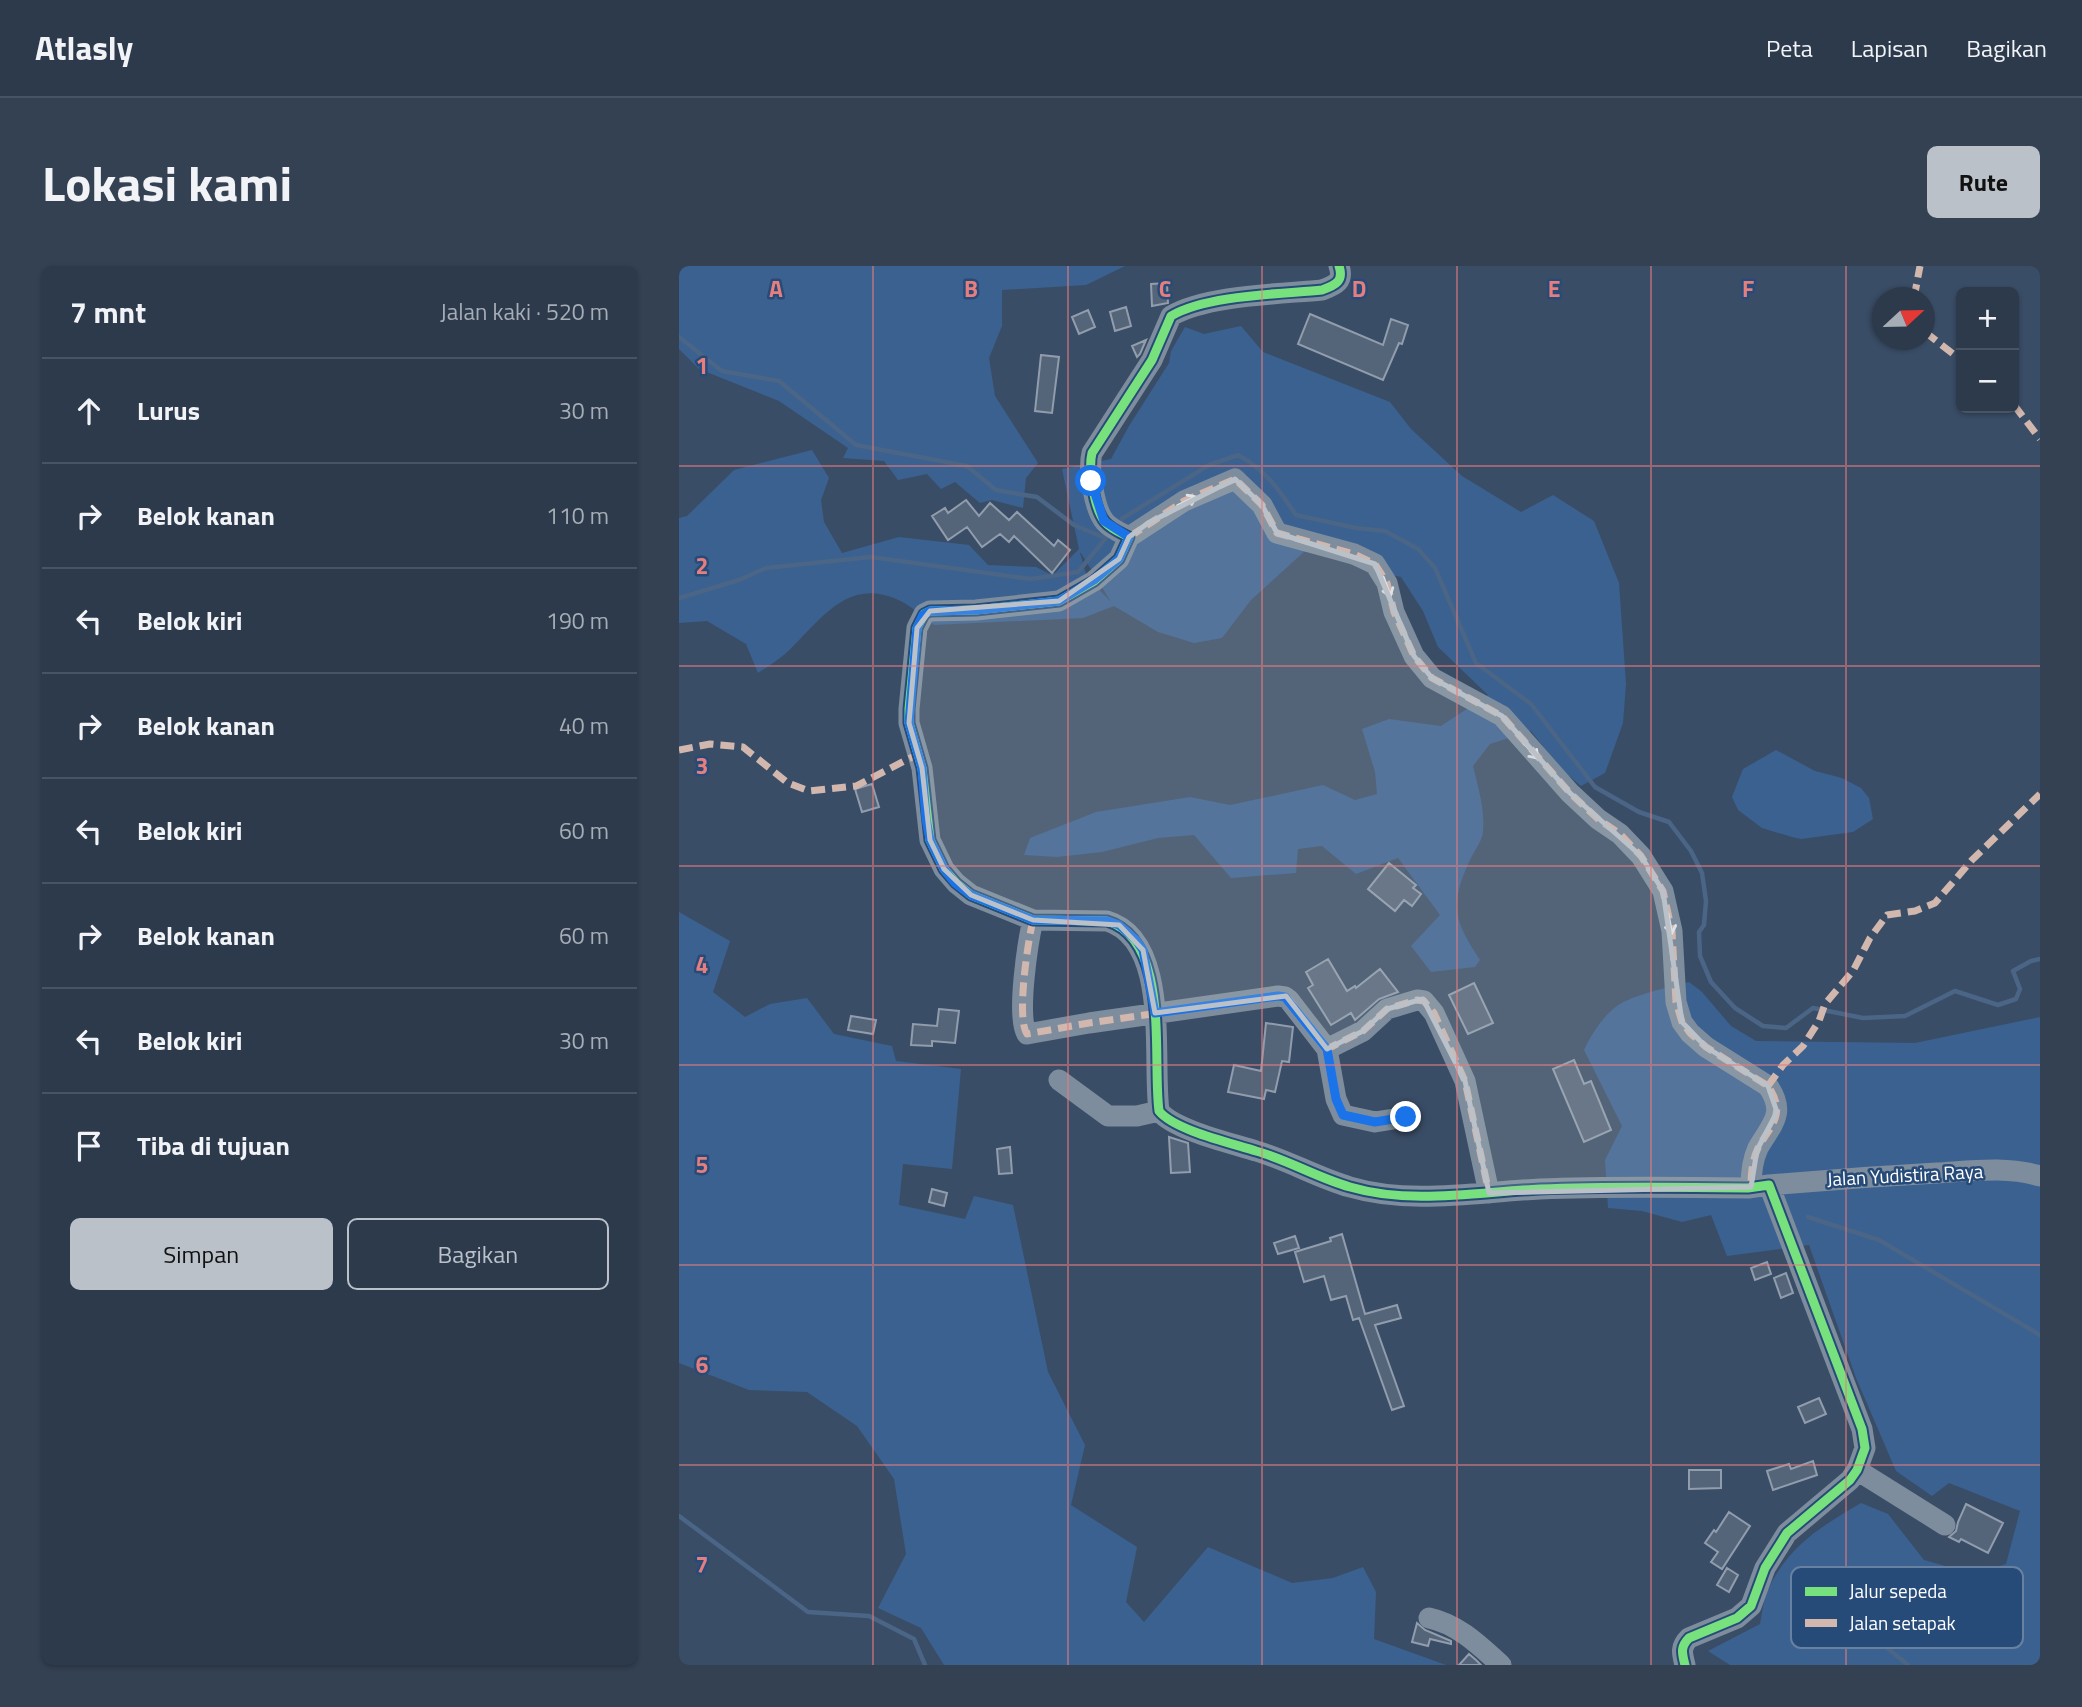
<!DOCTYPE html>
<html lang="id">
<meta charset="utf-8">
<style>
body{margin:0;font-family:"Titillium Web",sans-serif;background:#344153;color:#f1f3f6}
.controls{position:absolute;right:21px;top:21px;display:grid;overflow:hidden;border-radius:10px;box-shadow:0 2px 5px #0004}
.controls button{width:63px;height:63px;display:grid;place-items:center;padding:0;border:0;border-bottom:2px solid #485464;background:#2c3a4c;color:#f1f3f6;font:35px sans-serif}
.compass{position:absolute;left:1193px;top:21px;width:63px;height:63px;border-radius:50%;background:#2c3a4c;box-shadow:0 2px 5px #0004;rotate:68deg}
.stop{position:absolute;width:21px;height:21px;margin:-16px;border:5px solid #1a73e8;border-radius:50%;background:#fff}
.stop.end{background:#1a73e8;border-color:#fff;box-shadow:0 2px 7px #0008}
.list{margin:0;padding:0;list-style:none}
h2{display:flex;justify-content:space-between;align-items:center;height:91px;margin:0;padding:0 28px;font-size:30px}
h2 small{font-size:23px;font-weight:400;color:#a6adb5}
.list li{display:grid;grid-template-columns:46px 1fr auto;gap:21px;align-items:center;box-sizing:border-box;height:105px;padding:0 28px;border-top:2px solid #485464}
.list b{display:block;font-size:26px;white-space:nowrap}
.list em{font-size:23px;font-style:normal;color:#a6adb5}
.actions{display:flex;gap:14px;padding:21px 28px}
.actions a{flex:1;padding:16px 0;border:2px solid #bac1c9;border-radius:10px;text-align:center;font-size:24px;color:#bac1c9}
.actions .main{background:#bac1c9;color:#111}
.icon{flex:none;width:38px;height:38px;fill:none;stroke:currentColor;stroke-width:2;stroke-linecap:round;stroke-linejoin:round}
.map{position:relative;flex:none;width:1361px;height:1399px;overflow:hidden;border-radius:10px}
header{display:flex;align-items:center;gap:42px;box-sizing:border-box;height:98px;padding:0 35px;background:#2c3a4c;border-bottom:2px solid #485464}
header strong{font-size:33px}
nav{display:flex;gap:38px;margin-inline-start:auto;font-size:24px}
.intro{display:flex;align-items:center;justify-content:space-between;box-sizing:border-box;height:168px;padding:0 42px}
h1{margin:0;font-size:49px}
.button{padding:18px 32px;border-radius:10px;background:#bac1c9;color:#111;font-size:24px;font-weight:700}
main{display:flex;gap:42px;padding:0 42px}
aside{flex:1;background:#2c3a4c;border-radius:10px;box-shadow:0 2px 5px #0004}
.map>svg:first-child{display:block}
</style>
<header>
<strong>Atlasly</strong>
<nav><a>Peta</a><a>Lapisan</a><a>Bagikan</a></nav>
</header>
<div class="intro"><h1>Lokasi kami</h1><a class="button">Rute</a></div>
<main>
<aside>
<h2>7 mnt<small>Jalan kaki · 520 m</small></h2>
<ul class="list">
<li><svg class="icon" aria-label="ahead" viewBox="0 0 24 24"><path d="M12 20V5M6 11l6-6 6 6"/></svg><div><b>Lurus</b></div><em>30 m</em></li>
<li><svg class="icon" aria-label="right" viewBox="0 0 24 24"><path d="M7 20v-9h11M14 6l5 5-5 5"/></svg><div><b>Belok kanan</b></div><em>110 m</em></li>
<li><svg class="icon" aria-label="left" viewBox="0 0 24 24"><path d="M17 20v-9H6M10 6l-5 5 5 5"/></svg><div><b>Belok kiri</b></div><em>190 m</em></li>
<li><svg class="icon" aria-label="right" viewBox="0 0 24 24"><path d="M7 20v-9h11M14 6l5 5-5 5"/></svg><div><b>Belok kanan</b></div><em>40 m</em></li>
<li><svg class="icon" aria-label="left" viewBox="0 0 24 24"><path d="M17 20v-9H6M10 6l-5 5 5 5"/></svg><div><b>Belok kiri</b></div><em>60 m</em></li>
<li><svg class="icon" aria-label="right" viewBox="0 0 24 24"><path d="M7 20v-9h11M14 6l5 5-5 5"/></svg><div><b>Belok kanan</b></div><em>60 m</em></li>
<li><svg class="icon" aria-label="left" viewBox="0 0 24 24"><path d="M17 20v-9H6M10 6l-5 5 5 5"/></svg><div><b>Belok kiri</b></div><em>30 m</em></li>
<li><svg class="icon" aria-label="arrive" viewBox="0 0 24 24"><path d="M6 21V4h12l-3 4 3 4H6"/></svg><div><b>Tiba di tujuan</b></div></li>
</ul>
<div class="actions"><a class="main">Simpan</a><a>Bagikan</a></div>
</aside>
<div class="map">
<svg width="1361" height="1399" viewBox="0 0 1361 1399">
<rect width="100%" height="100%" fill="#3a4d66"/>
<path fill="#3b6190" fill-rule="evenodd" d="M 0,0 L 446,0 L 407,19 L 323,24 L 323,60 L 310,92 L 316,130 L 359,197 L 347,212 L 344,242 L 313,234 L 301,237 L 276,216 L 262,223 L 248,208 L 219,214 L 205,195 L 164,192 L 169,182 L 100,135 L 20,103 L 0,83 Z
M 562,60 L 584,86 L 711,136 L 732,163 L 783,210 L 842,246 L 874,229 L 915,255 L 940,317 L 947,418 L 944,457 L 926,507 L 902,520 L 882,503 L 852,465 L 811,478 L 794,500 C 799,521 806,543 804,565 C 804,574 795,585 791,594 C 770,639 775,655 801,694 L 796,701 L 752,706 L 732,680 L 761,649 L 719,592 L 677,608 L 643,580 L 619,583 L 617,607 L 552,612 L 515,569 L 479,572 L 423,586 L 378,591 L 345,589 L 351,572 L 417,546 L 511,531 L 551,539 L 644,519 L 676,534 L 698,528 L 696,506 L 683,463 L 710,453 L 762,460 L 809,429 L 759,381 L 744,345 L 722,311 L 685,303 L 627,284 L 572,334 L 543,372 L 515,377 L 479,366 L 435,340 L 404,352 L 255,359 C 242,349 230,338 215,332 C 165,312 138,359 106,388 C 98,395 88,401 79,407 L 67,378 L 28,355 L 0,357 L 0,252 L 8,250 L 55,204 L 133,184 L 150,212 L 142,234 L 145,256 L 163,287 L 220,271 L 290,279 L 309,299 L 357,301 L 371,308 L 376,307 L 400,283 L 383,203 L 432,193 L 450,160 L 490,97 L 492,85 L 506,61 L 525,68 ZM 401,287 L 402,287 L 432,336 L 408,311 Z
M 1097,484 L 1136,505 L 1163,512 L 1182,522 L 1190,532 L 1194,553 L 1174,566 L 1122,573 L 1113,571 L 1083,562 L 1059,544 L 1053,531 L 1064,503 Z
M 0,646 L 51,675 L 34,726 L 66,751 L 91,738 L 128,732 L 155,768 L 213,780 L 217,795 L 282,803 L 273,903 L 224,898 L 220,939 L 286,953 L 295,930 L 334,939 L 369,1106 L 406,1179 L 392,1239 L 458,1281 L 447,1336 L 465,1356 L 529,1281 L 613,1317 L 654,1312 L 684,1301 L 697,1326 L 695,1373 L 767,1399 L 265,1399 L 242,1362 L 199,1342 L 227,1288 L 215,1213 L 178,1160 L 128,1126 L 70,1124 L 0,1097 Z
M 1010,716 L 1023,726 L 1052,760 L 1077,775 L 1236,777 L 1361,751 L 1361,1399 L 1051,1399 L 1029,1385 L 1081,1358 C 1083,1348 1084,1336 1088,1326 C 1108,1281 1141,1261 1182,1237 L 1209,1248 L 1245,1294 L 1295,1308 L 1327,1298 L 1341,1245 L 1270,1217 L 1253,1230 L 1217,1205 L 1177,1112 L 1130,979 L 1048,990 L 1032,949 L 1003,956 L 963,945 L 929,942 L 926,894 L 943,860 L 905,784 C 912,769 924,750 938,740 C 953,729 991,721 1010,716 Z"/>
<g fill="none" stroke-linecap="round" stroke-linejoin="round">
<path stroke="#4a6585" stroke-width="4.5" d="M 0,71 L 43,105 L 100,115 L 177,179 L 288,200 L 317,224 L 358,231 L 395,259 L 426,272
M 439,258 L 444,252 L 530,199 L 559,189 C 586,203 601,225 617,249 L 677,262 L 706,265 L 739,283 L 756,302 L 797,397 L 852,438 L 916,521 L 960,546 L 990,556 L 1012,585 L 1023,607 L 1027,635 L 1025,659 L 1020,666 L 1021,690 L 1032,716 L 1056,742 L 1084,760 L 1107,762 L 1134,742 L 1184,752 L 1226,750 L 1276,725 L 1319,739 L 1337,733 L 1341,723 L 1334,705 L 1352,695 L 1361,693
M 0,332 L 60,314 L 87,302 L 192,291 L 352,313 L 399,306 L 431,267
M 1129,951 L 1200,974 L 1361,1069
M 0,1250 L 129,1346 L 190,1350 L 235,1373 L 246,1399
M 1123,1312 L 1229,1399"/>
</g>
<path fill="#556579" stroke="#919dad" stroke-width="2" d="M 488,17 L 489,37 L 473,40 L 472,18 Z
M 447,41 L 452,60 L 436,65 L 431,46 Z
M 409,44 L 416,61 L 400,68 L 393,51 Z
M 631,48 L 704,79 L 712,53 L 729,59 L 723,78 L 720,77 L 704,114 L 619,78 Z
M 467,74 L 461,88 L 458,91 L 453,80 Z
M 362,89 L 380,91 L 373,147 L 356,145 Z
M 287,234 L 300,250 L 311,237 L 330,254 L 338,246 L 375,280 L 379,274 L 391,284 L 373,307 L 335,270 L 330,276 L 321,268 L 303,281 L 288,261 L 269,274 L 253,250 L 266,242 L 269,247 Z
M 193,518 L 200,541 L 183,546 L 176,523 Z
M 710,597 L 737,619 L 734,622 L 742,628 L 733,640 L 725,634 L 716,645 L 689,623 Z
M 649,693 L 668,725 L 676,720 L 677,722 L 701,703 L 719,726 L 700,733 L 676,754 L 672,747 L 652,759 L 629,722 L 634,719 L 627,706 Z
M 795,717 L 814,757 L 789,768 L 770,729 Z
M 260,743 L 280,745 L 276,777 L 253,775 L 253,780 L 232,779 L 234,758 L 258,760 Z
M 172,750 L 197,754 L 194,768 L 169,764 Z
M 587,757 L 614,761 L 610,796 L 603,795 L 596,826 L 587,824 L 585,833 L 549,826 L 555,799 L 582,805 Z
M 895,794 L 905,818 L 912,815 L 932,864 L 905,876 L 874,803 Z
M 490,871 L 509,877 L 511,906 L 492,907 Z
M 331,881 L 333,907 L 320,908 L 318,883 Z
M 253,923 L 268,927 L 265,940 L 250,936 Z
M 663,968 L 686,1048 L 718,1039 L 722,1052 L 696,1059 L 725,1140 L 713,1144 L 680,1052 L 674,1054 L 667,1030 L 652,1034 L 645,1010 L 625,1016 L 616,986 L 652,975 L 651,972 Z
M 616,970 L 620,982 L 599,988 L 595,977 Z
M 1088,996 L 1092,1008 L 1076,1014 L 1072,1002 Z
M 1107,1007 L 1114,1027 L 1102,1032 L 1095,1012 Z
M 1140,1132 L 1147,1148 L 1126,1157 L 1119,1141 Z
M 1134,1195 L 1138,1209 L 1094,1224 L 1088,1205 L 1110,1198 L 1112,1203 Z
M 1010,1204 L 1042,1204 L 1042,1222 L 1010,1223 Z
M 1287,1238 L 1324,1257 L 1309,1287 L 1282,1273 L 1280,1276 L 1270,1271 L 1277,1265 L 1279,1256 Z
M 1050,1246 L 1071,1260 L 1043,1303 L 1032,1296 L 1039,1286 L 1026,1277 L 1035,1264 L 1037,1266 Z
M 1048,1302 L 1059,1309 L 1050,1326 L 1038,1319 Z
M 738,1357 L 746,1364 L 772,1375 L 772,1378 L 751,1373 L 749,1380 L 733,1376 Z
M 790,1388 L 797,1394 L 802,1399 L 780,1399 Z"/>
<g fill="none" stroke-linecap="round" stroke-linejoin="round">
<path stroke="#7e8d9d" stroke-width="21" d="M 660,0 C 665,15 657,19 643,24 C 602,28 527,29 492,50 L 473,94 L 413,187 C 409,203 415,243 426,256 C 432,263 442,267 450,271 L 440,293 L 415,315 L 380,335 L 297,344 L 251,345 L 245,348 L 238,362 L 230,443 L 230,457 L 243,502 L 251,574 L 265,603 L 277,617 L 292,629 L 354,654 L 428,655 C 492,674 473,793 480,845 C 495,864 552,877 577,885 C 609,894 639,912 671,921 C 732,939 799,926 861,923 C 930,920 999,921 1069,922 L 1090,919 L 1183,1163 L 1186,1182 L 1178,1204 L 1171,1214 L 1108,1267 L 1086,1302 L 1072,1340 L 1058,1352 L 1010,1372 C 1001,1381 1003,1387 1006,1399
M 450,271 L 505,235 L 556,213 L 583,239 L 598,267 L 675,288 L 696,298 L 708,317 L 715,346 L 735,390 L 753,412 L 823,450 L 891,527 L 919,553 L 941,568 L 962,590 L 984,625 L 993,665 L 997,736 L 1003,756 L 1011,767 L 1027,781 L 1089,820 C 1108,848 1092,859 1079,882 C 1073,895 1072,908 1072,921
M 354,654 C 349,675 337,752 348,768 L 410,757 L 599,730 L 606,731 L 610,734 L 648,783 L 684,765 L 708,743 L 738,734 L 745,735 L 755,747 L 786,815 L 810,927
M 648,783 L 657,833 L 664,849 L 696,856 L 727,851
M 380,814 L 429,850 L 458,850 L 480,845
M 1090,919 C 1146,914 1202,910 1258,907 C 1292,905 1328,900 1361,910
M 1178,1204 L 1266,1259
M 750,1352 C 779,1358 801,1380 822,1399"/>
<path stroke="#d1b7ad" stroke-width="7" stroke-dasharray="14 7" stroke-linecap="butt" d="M 1235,32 L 1241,0
M 1246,66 L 1282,94
M 1335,139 L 1361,173
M 450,271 L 505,235 L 556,213 L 583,239 L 598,267 L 675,288 L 696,298 L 708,317 L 715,346 L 735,390 L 753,412 L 823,450 L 891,527 L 919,553 L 941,568 L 962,590 L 984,625 L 993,665 L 997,736 L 1003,756 L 1011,767 L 1027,781 L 1089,820 C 1108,848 1092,859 1079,882 C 1073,895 1072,908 1072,921
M 0,484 L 31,478 L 64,481 L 109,517 L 130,525 L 177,520 L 239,488
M 354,654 C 349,675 337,752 348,768 L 410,757 L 599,730 L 606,731 L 610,734 L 648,783 L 684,765 L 708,743 L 738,734 L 745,735 L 755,747 L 786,815 L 810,927
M 648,783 L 657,833 L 664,849 L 696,856 L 727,851
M 1089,820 L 1104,799 L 1124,780 L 1140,755 L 1146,738 L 1174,705 L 1191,672 L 1208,649 L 1236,645 L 1256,637 L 1293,594 L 1361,528"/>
<defs>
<path id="cycleway" d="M 660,0 C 665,15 657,19 643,24 C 602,28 527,29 492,50 L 473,94 L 413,187 C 409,203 415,243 426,256 C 432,263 442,267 450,271 L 440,293 L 415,315 L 380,335 L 297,344 L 251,345 L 245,348 L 238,362 L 230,443 L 230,457 L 243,502 L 251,574 L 265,603 L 277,617 L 292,629 L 354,654 L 428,655 C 492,674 473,793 480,845 C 495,864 552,877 577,885 C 609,894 639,912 671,921 C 732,939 799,926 861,923 C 930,920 999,921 1069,922 L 1090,919 L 1183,1163 L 1186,1182 L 1178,1204 L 1171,1214 L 1108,1267 L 1086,1302 L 1072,1340 L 1058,1352 L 1010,1372 C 1001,1381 1003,1387 1006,1399"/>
</defs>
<use href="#cycleway" stroke="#274b79" stroke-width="13"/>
<use href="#cycleway" stroke="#77e17e" stroke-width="9"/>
</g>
<defs><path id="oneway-shaft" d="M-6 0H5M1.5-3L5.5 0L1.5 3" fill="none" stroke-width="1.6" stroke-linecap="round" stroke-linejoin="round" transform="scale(1.75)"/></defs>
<g stroke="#dfe2e6">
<use href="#oneway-shaft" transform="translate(508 235) rotate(-26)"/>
<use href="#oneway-shaft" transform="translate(708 321) rotate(70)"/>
<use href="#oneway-shaft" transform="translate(852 485) rotate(48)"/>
<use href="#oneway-shaft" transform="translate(991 658) rotate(79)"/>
</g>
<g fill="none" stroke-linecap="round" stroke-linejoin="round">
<path stroke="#1a73e8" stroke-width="9" d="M 412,215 L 425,255 L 450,271 L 440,293 L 415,314 L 380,335 L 298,344 L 251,345 L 244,349 L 238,362 L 230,457 L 243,502 L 247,553 L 251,574 L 265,603 L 276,617 L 292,629 L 354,654 L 428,655 L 440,659 L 457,674 L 464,684 L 476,747 L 599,730 L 606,731 L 648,783 L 657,833 L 664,849 L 696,856 L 727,851"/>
</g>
<path fill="#bac1c9" fill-opacity="0.2" stroke="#bac1c9" stroke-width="5" stroke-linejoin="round" d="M 556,213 L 583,239 L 598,267 L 696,298 L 735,390 L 753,412 L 823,450 L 891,527 L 962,590 L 984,625 L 1003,756 L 1027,781 L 1089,820 L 1098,846 L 1078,884 L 1072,921 L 810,927 L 786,815 L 744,733 L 708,743 L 684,765 L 648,783 L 607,730 L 476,747 L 464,684 L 440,659 L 354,654 L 292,629 L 265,603 L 251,574 L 243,502 L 230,457 L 238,362 L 251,345 L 380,335 L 440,293 L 450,271 L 469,257 Z"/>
<path fill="none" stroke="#e67e7e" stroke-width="2" stroke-opacity="0.55" d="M 194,0 L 194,1399M 389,0 L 389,1399M 583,0 L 583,1399M 778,0 L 778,1399M 972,0 L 972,1399M 1167,0 L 1167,1399M 0,200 L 1361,200M 0,400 L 1361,400M 0,600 L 1361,600M 0,799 L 1361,799M 0,999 L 1361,999M 0,1199 L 1361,1199"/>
<g text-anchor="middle" stroke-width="5" stroke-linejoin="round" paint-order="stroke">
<g font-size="19" fill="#fff" stroke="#274b79">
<text transform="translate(1226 909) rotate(-3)" y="7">Jalan Yudistira Raya</text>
</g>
</g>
<rect x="1112" y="1301" width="232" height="81" rx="10" fill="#274b79" stroke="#6881a1" stroke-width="2"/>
<rect x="1126" y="1321" width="32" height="9" fill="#77e17e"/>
<rect x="1126" y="1353" width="32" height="8" fill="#d1b7ad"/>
<g font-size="19" fill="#fff">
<text x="1170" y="1332">Jalur sepeda</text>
<text x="1170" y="1364">Jalan setapak</text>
</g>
<g font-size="23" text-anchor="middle" font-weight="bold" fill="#e67e7e" stroke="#274b79" stroke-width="5" stroke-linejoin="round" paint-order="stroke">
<text x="97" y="31">A</text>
<text x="292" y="31">B</text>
<text x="486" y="31">C</text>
<text x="680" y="31">D</text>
<text x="875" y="31">E</text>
<text x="1069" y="31">F</text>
<text x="23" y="108">1</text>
<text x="23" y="308">2</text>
<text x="23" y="508">3</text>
<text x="23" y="707">4</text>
<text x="23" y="907">5</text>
<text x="23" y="1107">6</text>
<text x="23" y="1307">7</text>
</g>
</svg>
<div class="controls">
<button>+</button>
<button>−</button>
</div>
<svg class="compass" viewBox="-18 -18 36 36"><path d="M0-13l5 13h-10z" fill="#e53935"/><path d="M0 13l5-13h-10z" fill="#a6adb5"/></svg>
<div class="stop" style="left:412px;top:215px"></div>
<div class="stop end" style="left:727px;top:851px"></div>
</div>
</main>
